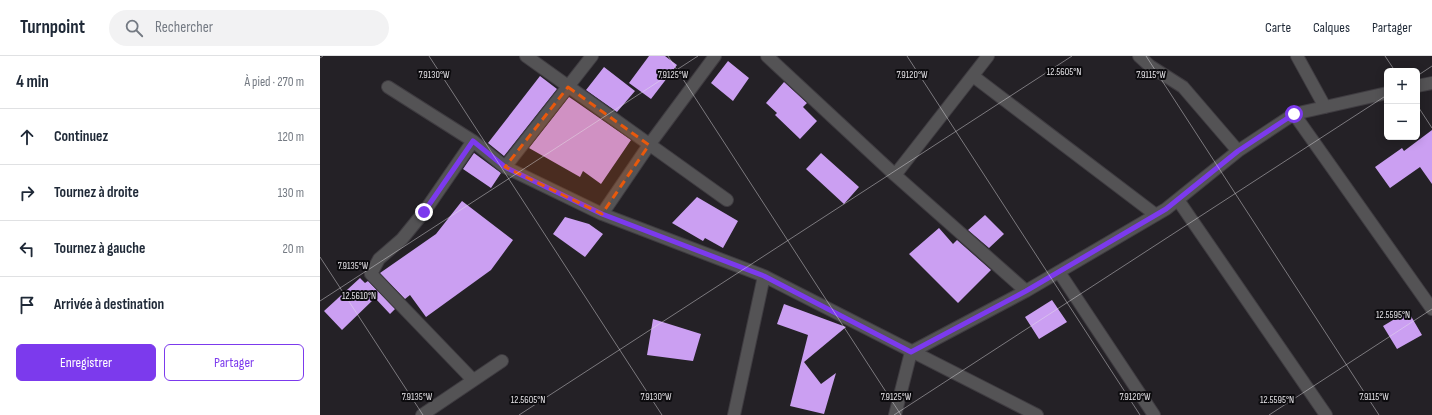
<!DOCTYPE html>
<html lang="fr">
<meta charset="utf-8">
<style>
body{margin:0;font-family:"Sofia Sans Condensed",sans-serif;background:#f2f2f3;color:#1f2937}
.controls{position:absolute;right:12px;top:12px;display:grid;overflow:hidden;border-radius:6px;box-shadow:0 2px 10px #0003}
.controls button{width:36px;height:36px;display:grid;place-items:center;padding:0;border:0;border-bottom:1px solid #e0e1e3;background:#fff;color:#1f2937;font:20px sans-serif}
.stop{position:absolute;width:12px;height:12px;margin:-9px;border:3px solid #7c3aed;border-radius:50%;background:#fff}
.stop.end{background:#7c3aed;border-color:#fff;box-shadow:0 1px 4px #0008}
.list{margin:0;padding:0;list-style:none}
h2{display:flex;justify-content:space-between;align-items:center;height:52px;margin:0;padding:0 16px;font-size:17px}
h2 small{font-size:13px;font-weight:400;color:#747a83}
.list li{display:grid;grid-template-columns:26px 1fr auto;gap:12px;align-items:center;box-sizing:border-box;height:56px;padding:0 16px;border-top:1px solid #e0e1e3}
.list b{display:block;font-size:15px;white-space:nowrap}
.list em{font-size:13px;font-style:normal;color:#747a83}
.actions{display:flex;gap:8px;padding:12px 16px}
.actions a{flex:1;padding:9px 0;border:1px solid #7c3aed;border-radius:6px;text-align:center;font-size:14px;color:#7c3aed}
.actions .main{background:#7c3aed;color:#fff}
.icon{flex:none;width:22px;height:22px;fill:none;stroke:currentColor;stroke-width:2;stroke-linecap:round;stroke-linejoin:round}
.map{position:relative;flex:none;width:1112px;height:359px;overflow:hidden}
header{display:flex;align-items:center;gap:24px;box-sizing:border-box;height:56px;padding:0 20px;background:#fff;border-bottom:1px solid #e0e1e3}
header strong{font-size:19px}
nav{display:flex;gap:22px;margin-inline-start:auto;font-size:14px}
.search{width:280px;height:36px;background:#f2f2f3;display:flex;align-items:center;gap:10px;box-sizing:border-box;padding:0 14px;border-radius:22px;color:#747a83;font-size:15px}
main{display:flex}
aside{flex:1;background:#fff}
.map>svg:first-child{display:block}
</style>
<header>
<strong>Turnpoint</strong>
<div class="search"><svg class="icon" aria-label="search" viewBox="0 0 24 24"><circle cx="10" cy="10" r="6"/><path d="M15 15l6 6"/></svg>Rechercher</div>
<nav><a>Carte</a><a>Calques</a><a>Partager</a></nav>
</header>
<main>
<aside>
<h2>4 min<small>À pied · 270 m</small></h2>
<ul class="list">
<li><svg class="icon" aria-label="ahead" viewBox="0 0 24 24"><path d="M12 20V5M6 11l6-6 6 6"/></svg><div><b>Continuez</b></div><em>120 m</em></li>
<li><svg class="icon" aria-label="right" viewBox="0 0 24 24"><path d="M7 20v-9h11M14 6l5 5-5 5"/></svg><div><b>Tournez à droite</b></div><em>130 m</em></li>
<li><svg class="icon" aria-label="left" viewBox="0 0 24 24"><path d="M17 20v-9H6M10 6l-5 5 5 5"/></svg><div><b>Tournez à gauche</b></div><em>20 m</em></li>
<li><svg class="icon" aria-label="arrive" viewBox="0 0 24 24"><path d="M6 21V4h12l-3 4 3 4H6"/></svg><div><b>Arrivée à destination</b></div></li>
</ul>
<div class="actions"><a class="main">Enregistrer</a><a>Partager</a></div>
</aside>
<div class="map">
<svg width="1112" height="359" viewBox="0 0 1112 359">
<rect width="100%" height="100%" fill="#242126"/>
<path fill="#cb9ff2" d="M 329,0 L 345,0 L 357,9 L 331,43 L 309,27 Z
M 408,5 L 429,22 L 413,45 L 391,27 Z
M 284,11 L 315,35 L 297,56 L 266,34 Z
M 220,20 L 237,33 L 184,100 L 168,87 Z
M 464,26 L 487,47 L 483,51 L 497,65 L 480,83 L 455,59 L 457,57 L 446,47 Z
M 249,41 L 255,45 L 311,84 L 281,128 L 263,115 L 260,121 L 209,92 Z
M 1112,74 L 1112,128 L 1100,111 L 1070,132 L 1055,111 L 1082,92 L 1084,95 Z
M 154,97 L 181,117 L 171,132 L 143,113 Z
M 501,97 L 539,131 L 524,148 L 486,113 Z
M 377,141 L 418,165 L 403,192 L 385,182 L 383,185 L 352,167 Z
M 142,145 L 193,184 L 171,214 L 106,261 L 90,239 L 85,243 L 60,217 L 116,178 Z
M 665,159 L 684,178 L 669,192 L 648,174 Z
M 245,161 L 269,168 L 283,178 L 265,201 L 233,178 Z
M 619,172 L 633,188 L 637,184 L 671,214 L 638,247 L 589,198 Z
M 40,222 L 45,227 L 48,225 L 75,253 L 70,258 L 55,242 L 22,274 L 4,255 Z
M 732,244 L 747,266 L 719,283 L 705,261 Z
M 464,248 L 526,271 L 484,306 L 501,328 L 516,317 L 504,358 L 470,350 L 488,279 L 457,268 Z
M 1088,255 L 1102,279 L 1077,293 L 1063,270 Z
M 333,263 L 381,278 L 373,305 L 327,299 Z"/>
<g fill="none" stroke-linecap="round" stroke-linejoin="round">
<defs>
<path id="street" d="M 206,0 L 407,144
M 447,0 L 575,119 L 706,235
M 819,0 L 830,10 L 863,31 L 918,95
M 977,0 L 1005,51
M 653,20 L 836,159
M 1097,30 L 1112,27
M 68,31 L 153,85 L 185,111 L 282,158 L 444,220 L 717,359
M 974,58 L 1112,253
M 185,111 L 272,0
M 575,119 L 668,0
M 858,144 L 1006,359
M 282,158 L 329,89 L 395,0
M 739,216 L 834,359
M 153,324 L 51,218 L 59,203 L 82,183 L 104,156 L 153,85
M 102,359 L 182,305
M 414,359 L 444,220
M 575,359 L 591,296 L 706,235 L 846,153 L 918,95 L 974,58 L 1067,37"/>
</defs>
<use href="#street" stroke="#3f3c41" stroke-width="14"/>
<use href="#street" stroke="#545355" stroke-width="12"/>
</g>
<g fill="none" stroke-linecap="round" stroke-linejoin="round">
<path stroke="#7c3aed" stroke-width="5" d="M 104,156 L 153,85 L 185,111 L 282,158 L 444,220 L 591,296 L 706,235 L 846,153 L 918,95 L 974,58"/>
</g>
<path fill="#e8590c" fill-opacity="0.2" stroke="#e8590c" stroke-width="3" stroke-dasharray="8 5" stroke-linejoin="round" d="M 248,31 L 329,89 L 282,158 L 185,111 Z"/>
<path fill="none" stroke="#e6e4e8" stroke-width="1" stroke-opacity="0.45" d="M 109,0 L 342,359M 348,0 L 581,359M 587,0 L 820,359M 826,0 L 1059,359M 1065,0 L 1075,15M 0,2 L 3,0M 1097,20 L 1112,10M 1097,49 L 1112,72M 0,201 L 103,359M 0,245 L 378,0M 199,359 L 752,0M 574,359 L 1067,39M 949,359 L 1112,253"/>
<g font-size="10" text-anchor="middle" fill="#e6e4e8" stroke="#0c0b0e" stroke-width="4" stroke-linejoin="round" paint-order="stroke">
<text x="744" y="19">12.5605°N</text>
<text x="114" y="22">7.9130°W</text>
<text x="353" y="22">7.9125°W</text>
<text x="592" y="22">7.9120°W</text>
<text x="831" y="22">7.9115°W</text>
<text x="33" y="213">7.9135°W</text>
<text x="39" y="243">12.5610°N</text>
<text x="1073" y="262">12.5595°N</text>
<text x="97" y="344">7.9135°W</text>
<text x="336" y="344">7.9130°W</text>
<text x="576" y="344">7.9125°W</text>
<text x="815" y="344">7.9120°W</text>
<text x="1054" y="344">7.9115°W</text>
<text x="208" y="347">12.5605°N</text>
<text x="957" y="347">12.5595°N</text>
</g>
</svg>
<div class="controls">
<button>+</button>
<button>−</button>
</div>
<div class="stop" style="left:974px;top:58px"></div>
<div class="stop end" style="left:104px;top:156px"></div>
</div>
</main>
